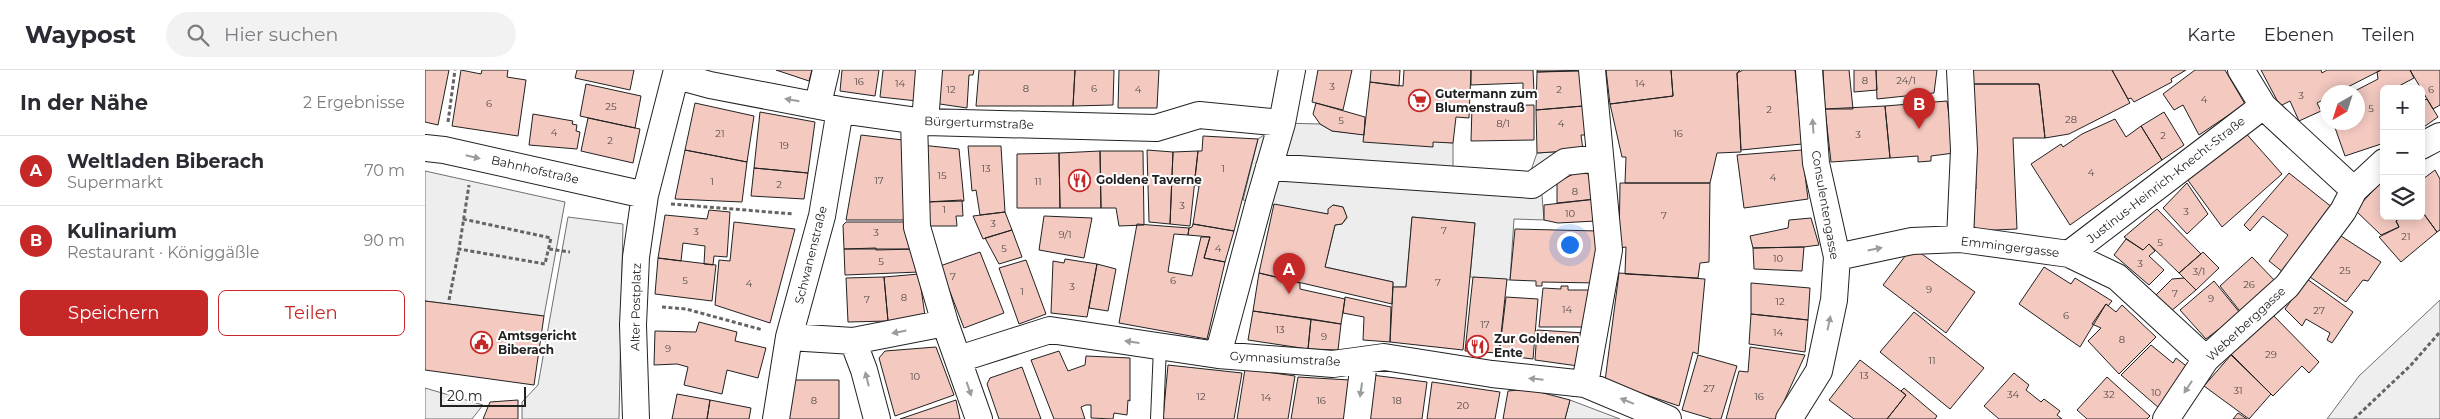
<!DOCTYPE html>
<html lang="de">
<meta charset="utf-8">
<style>
body{margin:0;font-family:Montserrat,sans-serif;background:#f2f2f3;color:#2b2b33}
.controls{position:absolute;right:15px;top:15px;display:grid;overflow:hidden;border-radius:8px;box-shadow:0 2px 12px #0003}
.controls button{width:45px;height:45px;display:grid;place-items:center;padding:0;border:0;border-bottom:1px solid #e1e1e2;background:#fff;color:#2b2b33;font:25px sans-serif}
.compass{position:absolute;left:1895px;top:15px;width:45px;height:45px;border-radius:50%;background:#fff;box-shadow:0 2px 12px #0003;rotate:219deg}
.scale{position:absolute;left:15px;bottom:12px;width:86px;box-sizing:border-box;padding-left:5px;border:2px solid #222;border-top:0;font-size:14px;line-height:18px;white-space:nowrap;color:#222;-webkit-text-stroke:4px #fff;paint-order:stroke}
.you{position:absolute;left:1144px;top:174px;width:18px;height:18px;margin:-12px;border:4px solid #fff;border-radius:50%;background:#1a73e8;box-shadow:0 0 0 8px #1a73e833}
.badge{display:grid;place-items:center;width:32px;height:32px;border-radius:50%;background:#c62828;color:#fff;font-size:16px;font-weight:700}
.pin{position:absolute;translate:-50% -41px;filter:drop-shadow(0 1px 2px #0008)}
.pin::after{content:'';position:absolute;top:26px;width:18px;height:15px;background:inherit;clip-path:polygon(0 0,100% 0,50% 100%)}
.list{margin:0;padding:0;list-style:none}
h2{display:flex;justify-content:space-between;align-items:center;height:65px;margin:0;padding:0 20px;font-size:21px}
h2 small{font-size:16px;font-weight:400;color:#7c7c81}
.list li{display:grid;grid-template-columns:32px 1fr auto;gap:15px;align-items:center;box-sizing:border-box;height:70px;padding:0 20px;border-top:1px solid #e1e1e2}
.list b{display:block;font-size:19px;white-space:nowrap}
.list p{margin:0;font-size:16px;white-space:nowrap;color:#7c7c81}
.list em{font-size:16px;font-style:normal;color:#7c7c81}
.actions{display:flex;gap:10px;padding:15px 20px}
.actions a{flex:1;padding:11px 0;border:1px solid #c62828;border-radius:8px;text-align:center;font-size:18px;color:#c62828}
.actions .main{background:#c62828;color:#fff}
.icon{flex:none;width:28px;height:28px;fill:none;stroke:currentColor;stroke-width:2;stroke-linecap:round;stroke-linejoin:round}
.map{position:relative;flex:none;width:2015px;height:349px;overflow:hidden}
header{display:flex;align-items:center;gap:30px;box-sizing:border-box;height:70px;padding:0 25px;background:#fff;border-bottom:1px solid #e1e1e2}
header strong{font-size:24px}
nav{display:flex;gap:28px;margin-inline-start:auto;font-size:18px}
.search{width:350px;height:45px;background:#f2f2f3;display:flex;align-items:center;gap:12px;box-sizing:border-box;padding:0 18px;border-radius:28px;color:#7c7c81;font-size:19px}
main{display:flex}
aside{flex:1;background:#fff}
.map>svg:first-child{display:block}
</style>
<header>
<strong>Waypost</strong>
<div class="search"><svg class="icon" aria-label="search" viewBox="0 0 24 24"><circle cx="10" cy="10" r="6"/><path d="M15 15l6 6"/></svg>Hier suchen</div>
<nav><a>Karte</a><a>Ebenen</a><a>Teilen</a></nav>
</header>
<main>
<aside>
<h2>In der Nähe<small>2 Ergebnisse</small></h2>
<ul class="list">
<li><span class="badge">A</span><div><b>Weltladen Biberach</b><p>Supermarkt</p></div><em>70 m</em></li>
<li><span class="badge">B</span><div><b>Kulinarium</b><p>Restaurant · Königgäßle</p></div><em>90 m</em></li>
</ul>
<div class="actions"><a class="main">Speichern</a><a>Teilen</a></div>
</aside>
<div class="map">
<svg width="2015" height="349" viewBox="0 0 2015 349">
<rect width="100%" height="100%" fill="#fff"/>
<path fill="#eee" stroke="#6f6f6f" d="M 0,101 L 140,132 L 119,246 L 0,231 Z
M 2015,230 L 2015,349 L 1902,349 L 1934,306 Z"/>
<path fill="#ededed" stroke="#6f6f6f" d="M 857,53 L 895,54 L 907,61 L 1028,73 L 1028,103 L 1104,106 L 1112,83 L 1173,79 L 1175,97 L 1132,112 L 1116,113 L 1119,150 L 1089,149 L 1085,210 L 1045,207 L 1050,153 L 987,147 L 981,217 L 968,217 L 968,212 L 900,197 L 910,155 L 917,154 L 922,148 L 918,137 L 908,135 L 903,144 L 818,130 L 833,69 Z
M 143,147 L 198,154 L 194,349 L 97,349 L 97,332 L 113,315 Z
M 0,318 L 58,335 L 47,349 L 0,349 Z
M 1145,330 L 1195,349 L 1140,349 Z"/>
<path fill="#f3c9c0" stroke="#222" d="M 0,0 L 24,0 L 13,55 L 0,52 Z
M 36,0 L 56,4 L 57,0 L 83,0 L 82,7 L 101,10 L 93,66 L 27,56 Z
M 152,0 L 209,0 L 205,20 L 150,8 Z
M 351,0 L 387,0 L 384,11 Z
M 417,0 L 454,0 L 450,26 L 415,21 Z
M 458,0 L 494,0 L 492,31 L 455,27 Z
M 511,0 L 549,0 L 548,5 L 544,5 L 542,38 L 508,33 Z
M 554,0 L 650,0 L 648,36 L 551,36 Z
M 650,0 L 689,0 L 688,35 L 648,36 Z
M 694,0 L 734,0 L 732,38 L 693,38 Z
M 893,0 L 927,0 L 918,40 L 887,32 Z
M 946,0 L 975,0 L 974,16 L 945,12 Z
M 979,0 L 1046,0 L 1044,48 L 1031,47 L 1028,73 L 1008,72 L 1008,77 L 938,72 L 945,12 L 978,16 Z
M 1046,0 L 1108,0 L 1109,22 L 1098,23 L 1098,13 L 1046,15 Z
M 1112,0 L 1159,0 L 1112,2 Z
M 1181,0 L 1246,0 L 1248,26 L 1185,34 Z
M 1246,0 L 1315,0 L 1312,3 L 1316,82 L 1292,83 L 1285,113 L 1200,113 L 1201,87 L 1197,87 L 1185,34 L 1248,26 Z
M 1318,0 L 1370,0 L 1377,74 L 1316,80 L 1312,3 Z
M 1398,0 L 1424,0 L 1428,39 L 1400,39 Z
M 1429,0 L 1451,0 L 1452,20 L 1429,22 Z
M 1451,0 L 1512,0 L 1509,23 L 1452,29 Z
M 1545,0 L 1687,0 L 1705,33 L 1644,64 L 1620,68 L 1614,14 L 1547,14 Z
M 1687,0 L 1761,0 L 1746,9 L 1747,12 L 1709,32 L 1706,28 L 1703,29 Z
M 1770,0 L 1800,0 L 1820,34 L 1774,65 L 1758,35 L 1749,40 L 1738,24 Z
M 1836,0 L 1896,0 L 1897,3 L 1902,0 L 1956,0 L 1913,22 L 1902,22 L 1902,28 L 1892,33 L 1896,41 L 1874,51 L 1865,31 L 1855,36 Z
M 1956,0 L 1985,0 L 1989,8 L 1974,16 L 1975,19 L 1959,19 L 1959,73 L 1920,86 L 1908,52 L 1932,52 L 1932,22 L 1928,22 L 1953,9 L 1952,2 Z
M 1985,0 L 2015,0 L 2015,35 L 2008,39 Z
M 1156,1 L 1158,36 L 1111,40 L 1112,2 Z
M 161,14 L 216,26 L 210,58 L 155,46 Z
M 1547,14 L 1614,14 L 1620,68 L 1588,68 L 1592,159 L 1549,161 L 1547,119 L 1551,119 Z
M 2002,29 L 2013,47 L 1996,59 L 1996,31 Z
M 1522,31 L 1529,83 L 1506,86 L 1506,91 L 1493,92 L 1493,86 L 1465,88 L 1460,36 Z
M 270,33 L 329,46 L 322,92 L 260,80 Z
M 891,33 L 940,47 L 939,65 L 907,61 L 895,54 L 888,44 Z
M 1109,35 L 1109,70 L 1046,71 L 1047,36 Z
M 1158,36 L 1162,65 L 1156,65 L 1158,80 L 1112,83 L 1111,40 Z
M 1460,36 L 1465,88 L 1406,92 L 1400,39 Z
M 335,42 L 390,52 L 383,103 L 329,98 Z
M 1739,42 L 1759,75 L 1737,90 L 1716,56 Z
M 108,44 L 148,51 L 147,54 L 152,55 L 151,61 L 155,62 L 152,79 L 104,75 Z
M 163,48 L 215,59 L 208,93 L 156,81 Z
M 1690,49 L 1701,67 L 1716,56 L 1737,90 L 1645,155 L 1606,94 L 1636,74 L 1638,77 L 1657,64 Z
M 1818,60 L 1857,104 L 1797,157 L 1762,109 Z
M 436,65 L 478,70 L 481,150 L 421,150 Z
M 778,66 L 833,69 L 809,161 L 768,154 L 774,116 L 769,115 L 773,81 L 777,81 Z
M 496,75 L 534,79 L 539,131 L 501,132 Z
M 543,76 L 576,76 L 580,142 L 555,145 L 551,120 L 547,121 Z
M 260,80 L 322,92 L 317,132 L 250,129 Z
M 722,80 L 748,82 L 745,154 L 724,152 Z
M 1377,80 L 1383,129 L 1319,138 L 1312,85 Z
M 675,81 L 676,138 L 635,138 L 634,83 Z
M 675,81 L 718,81 L 719,155 L 694,156 L 691,138 L 676,138 Z
M 773,81 L 765,156 L 745,154 L 748,82 Z
M 634,83 L 635,138 L 592,138 L 592,84 Z
M 329,98 L 383,103 L 379,129 L 326,126 Z
M 1161,98 L 1171,129 L 1132,133 L 1132,112 Z
M 2010,100 L 2015,109 L 2015,160 L 2012,162 L 1996,140 L 1996,106 L 1998,109 Z
M 1864,103 L 1908,138 L 1859,203 L 1844,191 L 1863,165 L 1838,146 L 1825,161 L 1819,155 Z
M 1959,109 L 1959,146 L 1977,146 L 1971,151 L 1974,157 L 1956,165 L 1930,140 Z
M 1195,113 L 1285,113 L 1284,192 L 1275,193 L 1273,208 L 1200,204 L 1201,177 L 1194,178 Z
M 1762,113 L 1783,144 L 1762,164 L 1738,138 Z
M 1171,129 L 1171,151 L 1133,153 L 1119,150 L 1119,135 Z
M 537,130 L 538,146 L 531,146 L 532,156 L 502,156 L 501,132 Z
M 849,134 L 903,144 L 903,139 L 908,135 L 918,137 L 922,147 L 917,154 L 910,155 L 900,197 L 968,212 L 967,234 L 834,203 Z
M 1732,139 L 1776,184 L 1754,203 L 1724,174 L 1718,180 L 1699,167 Z
M 284,140 L 305,142 L 302,187 L 289,186 L 288,195 L 279,194 L 280,176 L 258,173 L 256,191 L 233,188 L 240,145 L 282,149 Z
M 1996,140 L 2012,162 L 1976,192 L 1954,167 L 1974,157 L 1971,151 L 1977,146 L 1996,146 Z
M 580,142 L 587,160 L 558,169 L 548,146 Z
M 619,146 L 667,148 L 659,188 L 614,180 Z
M 987,147 L 1050,153 L 1038,280 L 965,272 L 968,217 L 981,217 Z
M 1386,148 L 1394,175 L 1379,177 L 1328,178 L 1325,166 L 1363,158 L 1364,150 Z
M 309,152 L 370,159 L 345,253 L 290,235 L 294,190 L 305,191 Z
M 421,152 L 481,152 L 488,179 L 419,179 L 418,155 Z
M 712,154 L 764,158 L 763,165 L 749,164 L 743,202 L 767,206 L 776,167 L 785,167 L 779,188 L 800,192 L 782,269 L 694,253 Z
M 768,154 L 809,161 L 800,192 L 779,188 L 785,167 L 763,165 L 764,158 L 767,157 Z
M 1090,159 L 1173,161 L 1172,213 L 1117,212 L 1117,216 L 1111,216 L 1111,211 L 1085,210 Z
M 587,160 L 597,187 L 574,194 L 560,168 Z
M 1916,166 L 1956,192 L 1943,211 L 1938,210 L 1921,232 L 1885,207 Z
M 1701,169 L 1718,180 L 1724,174 L 1730,181 L 1724,186 L 1739,200 L 1724,215 L 1689,185 Z
M 1379,177 L 1377,201 L 1329,199 L 1328,178 Z
M 1487,177 L 1550,222 L 1521,263 L 1458,215 Z
M 451,178 L 451,180 L 491,179 L 494,202 L 420,205 L 419,179 Z
M 555,182 L 579,243 L 539,258 L 515,196 Z
M 1778,182 L 1794,198 L 1771,220 L 1754,203 Z
M 1827,187 L 1852,213 L 1818,245 L 1795,216 Z
M 233,188 L 291,195 L 287,231 L 230,224 Z
M 640,189 L 672,194 L 662,247 L 626,243 L 628,191 L 639,193 Z
M 601,190 L 621,244 L 594,254 L 574,198 Z
M 672,194 L 691,199 L 683,241 L 664,238 Z
M 1619,197 L 1646,214 L 1650,208 L 1687,231 L 1683,236 L 1681,234 L 1655,277 L 1594,234 Z
M 834,203 L 875,213 L 875,219 L 920,229 L 916,254 L 828,241 Z
M 1194,203 L 1280,209 L 1273,284 L 1268,282 L 1254,336 L 1180,311 Z
M 494,204 L 500,246 L 463,251 L 459,207 Z
M 459,207 L 463,251 L 423,252 L 421,208 Z
M 1048,207 L 1082,209 L 1074,283 L 1040,281 Z
M 1759,208 L 1771,220 L 1745,242 L 1730,226 L 1747,209 Z
M 1882,209 L 1928,242 L 1907,273 L 1902,270 L 1905,263 L 1881,249 L 1877,256 L 1860,239 Z
M 1789,211 L 1815,243 L 1781,269 L 1755,240 Z
M 1326,213 L 1385,218 L 1383,250 L 1326,244 Z
M 1136,216 L 1143,216 L 1143,220 L 1169,220 L 1166,257 L 1114,257 L 1118,218 L 1136,219 Z
M 920,227 L 966,237 L 965,272 L 938,270 L 939,247 L 918,243 Z
M 1081,227 L 1113,229 L 1108,289 L 1074,285 Z
M 0,231 L 119,246 L 109,315 L 0,300 Z
M 1681,234 L 1691,242 L 1697,235 L 1731,267 L 1694,304 L 1663,271 L 1676,258 L 1667,254 Z
M 828,241 L 886,249 L 883,279 L 823,270 Z
M 1489,242 L 1559,298 L 1525,339 L 1455,282 Z
M 1845,242 L 1894,292 L 1884,303 L 1877,296 L 1848,326 L 1805,283 Z
M 1326,244 L 1383,250 L 1380,282 L 1324,274 Z
M 886,249 L 916,254 L 913,280 L 883,279 Z
M 274,252 L 312,262 L 310,271 L 341,278 L 333,308 L 302,300 L 297,324 L 259,315 L 263,297 L 252,294 L 229,295 L 230,261 L 271,262 Z
M 1112,260 L 1160,263 L 1153,296 L 1110,290 Z
M 1726,275 L 1748,293 L 1751,288 L 1764,298 L 1734,338 L 1696,305 Z
M 511,277 L 529,325 L 470,346 L 454,288 L 460,281 Z
M 1325,277 L 1380,285 L 1351,349 L 1301,349 L 1314,301 L 1323,302 Z
M 634,281 L 643,301 L 660,295 L 661,286 L 705,288 L 705,331 L 703,330 L 702,345 L 689,343 L 688,349 L 666,348 L 666,335 L 661,335 L 656,337 L 660,349 L 629,349 L 606,290 Z
M 1273,285 L 1312,296 L 1296,349 L 1287,349 L 1257,340 Z
M 1806,285 L 1846,324 L 1824,349 L 1779,316 Z
M 1435,290 L 1481,325 L 1462,349 L 1429,349 L 1404,330 Z
M 743,295 L 817,303 L 809,349 L 738,349 Z
M 597,297 L 616,349 L 574,349 L 562,314 L 565,308 Z
M 820,299 L 870,306 L 863,349 L 812,349 Z
M 1589,303 L 1604,315 L 1601,320 L 1616,332 L 1619,329 L 1635,341 L 1632,345 L 1637,349 L 1574,349 L 1559,336 Z
M 947,305 L 1002,312 L 997,349 L 942,349 Z
M 873,307 L 925,310 L 919,349 L 866,349 Z
M 1682,307 L 1725,346 L 1722,349 L 1662,349 L 1652,340 Z
M 366,310 L 414,310 L 414,349 L 364,349 Z
M 1007,312 L 1075,322 L 1070,349 L 1002,349 Z
M 1479,318 L 1512,346 L 1510,349 L 1462,349 L 1481,325 L 1476,321 Z
M 1103,319 L 1145,330 L 1140,349 L 1078,349 L 1083,321 Z
M 252,324 L 285,330 L 282,349 L 247,349 Z
M 93,330 L 93,349 L 58,349 L 65,332 Z
M 285,330 L 326,338 L 324,349 L 282,349 Z
M 531,330 L 535,349 L 475,349 Z
M 1813,343 L 1822,349 L 1808,349 Z"/>
<g fill="none" stroke-linecap="round" stroke-linejoin="round">
<defs>
<path id="lane" d="M 732,349 L 735,277"/>
<path id="street" d="M 1535,0 L 1539,80 L 1535,169
M 1816,0 L 1838,36 L 1929,120
M 252,6 L 285,15 L 415,40 L 500,52 L 731,58 L 774,45 L 857,53
M 393,34 L 401,0
M 415,40 L 397,146 L 364,267 L 428,271 L 520,253
M 489,50 L 492,157 L 520,253 L 554,349
M 500,52 L 504,0
M 1996,76 L 2015,66
M 0,78 L 19,80 L 220,125
M 844,97 L 1107,115 L 1140,92 L 1174,88
M 1644,184 L 1838,36
M 1412,187 L 1487,171 L 1535,169 L 1644,184 L 1692,207 L 1781,289
M 428,271 L 439,300 L 452,349
M 793,285 L 834,132 L 857,53 L 867,0
M 534,289 L 625,260 L 793,285 L 908,294 L 959,287 L 1067,304 L 1160,314 L 1243,349
M 1160,314 L 1184,180 L 1167,0
M 211,349 L 208,255 L 211,187 L 220,125 L 252,0
M 351,349 L 364,267
M 932,349 L 939,291
M 1364,349 L 1394,301 L 1409,230 L 1412,187 L 1391,93 L 1384,0
M 1741,349 L 1781,289 L 1862,216 L 1918,141 L 1929,120 L 1959,92"/>
</defs>
<use href="#lane" stroke="#222" stroke-width="14"/>
<use href="#street" stroke="#222" stroke-width="28"/>
<path stroke="#646464" stroke-width="3" stroke-dasharray="4 2.5" stroke-linecap="butt" d="M 23,52 L 30,0
M 246,134 L 369,144
M 38,149 L 126,168 L 120,194 L 34,179 L 44,115
M 124,179 L 145,182
M 24,230 L 34,179
M 237,237 L 261,239 L 338,260
M 1929,349 L 1986,295 L 2015,262"/>
<use href="#lane" stroke="#fff" stroke-width="12"/>
<use href="#street" stroke="#fff" stroke-width="26"/>
</g>
<defs><path id="oneway-solid" d="M-6-.8H1V-3.2L6.5 0L1 3.2V.8H-6Z" transform="scale(1.25)"/></defs>
<g fill="#9c9c9c">
<use href="#oneway-solid" transform="translate(367 30) rotate(-170)"/>
<use href="#oneway-solid" transform="translate(1388 56) rotate(-94)"/>
<use href="#oneway-solid" transform="translate(48 87) rotate(13)"/>
<use href="#oneway-solid" transform="translate(1450 179) rotate(-11)"/>
<use href="#oneway-solid" transform="translate(1404 253) rotate(-78)"/>
<use href="#oneway-solid" transform="translate(474 262) rotate(169)"/>
<use href="#oneway-solid" transform="translate(707 272) rotate(-172)"/>
<use href="#oneway-solid" transform="translate(442 309) rotate(-104)"/>
<use href="#oneway-solid" transform="translate(1111 309) rotate(-174)"/>
<use href="#oneway-solid" transform="translate(1763 317) rotate(123)"/>
<use href="#oneway-solid" transform="translate(544 319) rotate(71)"/>
<use href="#oneway-solid" transform="translate(936 320) rotate(98)"/>
<use href="#oneway-solid" transform="translate(1202 331) rotate(-158)"/>
</g>
<defs>
<symbol id="supermarket-ring" viewBox="-11 -11 22 22"><circle r="9.5" fill="#fff" stroke="#c62828" stroke-width="1.5"/><path d="M-6-5.5h2.5l.6 2H6L4.5 2H-2.5L-4.4-4H-6ZM-1.5 3.2a1.3 1.3 0 1 0 .1 0ZM3 3.2a1.3 1.3 0 1 0 .1 0Z" fill="#c62828"/></symbol>
<symbol id="restaurant-ring" viewBox="-11 -11 22 22"><circle r="9.5" fill="#fff" stroke="#c62828" stroke-width="1.5"/><path d="M-5-6h1v4h1v-4h1v4h1v-4h1v5L-1.5 .5V6h-2V.5L-5-1ZM5-6V6H3V1.5H1.5Q1.5-4 5-6Z" fill="#c62828"/></symbol>
<symbol id="civic-ring" viewBox="-11 -11 22 22"><circle r="9.5" fill="#fff" stroke="#c62828" stroke-width="1.5"/><path d="M-.6-6.5H3V-4.5H.6V-3L4-1V1h2V6H-6V1h2V-1L-.6-3ZM-1.2 2.5V6h2.4V2.5Z" fill="#c62828"/></symbol>
</defs>
<g fill-rule="evenodd">
<use href="#supermarket-ring" x="982" y="18" width="25" height="25"/>
<use href="#restaurant-ring" x="642" y="98" width="25" height="25"/>
<use href="#civic-ring" x="44" y="260" width="25" height="25"/>
<use href="#restaurant-ring" x="1040" y="264" width="25" height="25"/>
</g>
<g text-anchor="middle" stroke-width="4" stroke-linejoin="round" paint-order="stroke">
<g font-size="10" fill="#564c4a">
<text x="1440" y="14">8</text>
<text x="1481" y="14">24/1</text>
<text x="434" y="15">16</text>
<text x="475" y="17">14</text>
<text x="1215" y="17">14</text>
<text x="907" y="20">3</text>
<text x="601" y="22">8</text>
<text x="669" y="22">6</text>
<text x="526" y="23">12</text>
<text x="713" y="23">4</text>
<text x="1134" y="23">2</text>
<text x="2006" y="23">6</text>
<text x="1876" y="29">3</text>
<text x="1779" y="33">4</text>
<text x="64" y="37">6</text>
<text x="186" y="40">25</text>
<text x="1946" y="42">5</text>
<text x="1344" y="43">2</text>
<text x="1646" y="53">28</text>
<text x="916" y="54">5</text>
<text x="1078" y="57">8/1</text>
<text x="1136" y="57">4</text>
<text x="129" y="66">4</text>
<text x="295" y="67">21</text>
<text x="1253" y="67">16</text>
<text x="1433" y="68">3</text>
<text x="1738" y="69">2</text>
<text x="185" y="74">2</text>
<text x="359" y="79">19</text>
<text x="561" y="102">13</text>
<text x="798" y="102">1</text>
<text x="1666" y="106">4</text>
<text x="517" y="109">15</text>
<text x="1348" y="111">4</text>
<text x="454" y="114">17</text>
<text x="287" y="115">1</text>
<text x="613" y="115">11</text>
<text x="354" y="118">2</text>
<text x="1150" y="125">8</text>
<text x="757" y="139">3</text>
<text x="519" y="143">1</text>
<text x="1761" y="145">3</text>
<text x="1145" y="147">10</text>
<text x="1239" y="149">7</text>
<text x="568" y="157">3</text>
<text x="1019" y="164">7</text>
<text x="271" y="165">3</text>
<text x="451" y="166">3</text>
<text x="640" y="168">9/1</text>
<text x="1981" y="170">21</text>
<text x="1735" y="176">5</text>
<text x="579" y="182">5</text>
<text x="793" y="182">4</text>
<text x="1353" y="192">10</text>
<text x="456" y="195">5</text>
<text x="1715" y="197">3</text>
<text x="1920" y="204">25</text>
<text x="1774" y="205">3/1</text>
<text x="528" y="210">7</text>
<text x="260" y="214">5</text>
<text x="748" y="214">6</text>
<text x="1013" y="216">7</text>
<text x="324" y="217">4</text>
<text x="1824" y="218">26</text>
<text x="647" y="220">3</text>
<text x="1504" y="223">9</text>
<text x="597" y="225">1</text>
<text x="1750" y="227">7</text>
<text x="479" y="231">8</text>
<text x="1786" y="232">9</text>
<text x="442" y="233">7</text>
<text x="1355" y="235">12</text>
<text x="1142" y="243">14</text>
<text x="1894" y="244">27</text>
<text x="1641" y="249">6</text>
<text x="1060" y="258">17</text>
<text x="855" y="263">13</text>
<text x="1353" y="266">14</text>
<text x="899" y="270">9</text>
<text x="1697" y="273">8</text>
<text x="243" y="282">9</text>
<text x="1846" y="288">29</text>
<text x="1507" y="294">11</text>
<text x="1439" y="309">13</text>
<text x="490" y="310">10</text>
<text x="1284" y="322">27</text>
<text x="1813" y="324">31</text>
<text x="1731" y="326">10</text>
<text x="1588" y="328">34</text>
<text x="1684" y="328">32</text>
<text x="776" y="330">12</text>
<text x="1334" y="330">16</text>
<text x="841" y="331">14</text>
<text x="389" y="334">8</text>
<text x="896" y="334">16</text>
<text x="972" y="334">18</text>
<text x="1038" y="339">20</text>
</g>
<g font-size="12" font-weight="bold" fill="#222" stroke="#fff" text-anchor="start">
<text x="1010" y="28">Gutermann zum<tspan x="1010" dy="14">Blumenstrauß</tspan></text>
<text x="671" y="114">Goldene Taverne</text>
<text x="73" y="270">Amtsgericht<tspan x="73" dy="14">Biberach</tspan></text>
<text x="1069" y="273">Zur Goldenen<tspan x="1069" dy="14">Ente</tspan></text>
</g>
<g font-size="12" fill="#222" stroke="#fff">
<text transform="translate(554 53) rotate(2)" y="4">Bürgerturmstraße</text>
<text transform="translate(110 100) rotate(13)" y="4">Bahnhofstraße</text>
<text transform="translate(1741 110) rotate(-38)" y="4">Justinus-Heinrich-Knecht-Straße</text>
<text transform="translate(1400 135) rotate(80)" y="4">Consulentengasse</text>
<text transform="translate(1585 177) rotate(7)" y="4">Emmingergasse</text>
<text transform="translate(386 185) rotate(-76)" y="4">Schwanenstraße</text>
<text transform="translate(211 237) rotate(-89)" y="4">Alter Postplatz</text>
<text transform="translate(1821 254) rotate(-43)" y="4">Weberberggasse</text>
<text transform="translate(860 289) rotate(3)" y="4">Gymnasiumstraße</text>
</g>
</g>
</svg>
<div class="controls">
<button>+</button>
<button>−</button>
<button><svg class="icon" aria-label="layers" viewBox="0 0 24 24"><path d="M12 4l9 5-9 5-9-5zM3 14l9 5 9-5"/></svg></button>
</div>
<svg class="compass" viewBox="-18 -18 36 36"><path d="M0-13l5 13h-10z" fill="#e53935"/><path d="M0 13l5-13h-10z" fill="#7c7c81"/></svg>
<div class="scale">20 m</div>
<div class="you"></div>
<div class="pin badge" style="left:864px;top:224px">A</div>
<div class="pin badge" style="left:1494px;top:59px">B</div>
</div>
</main>
